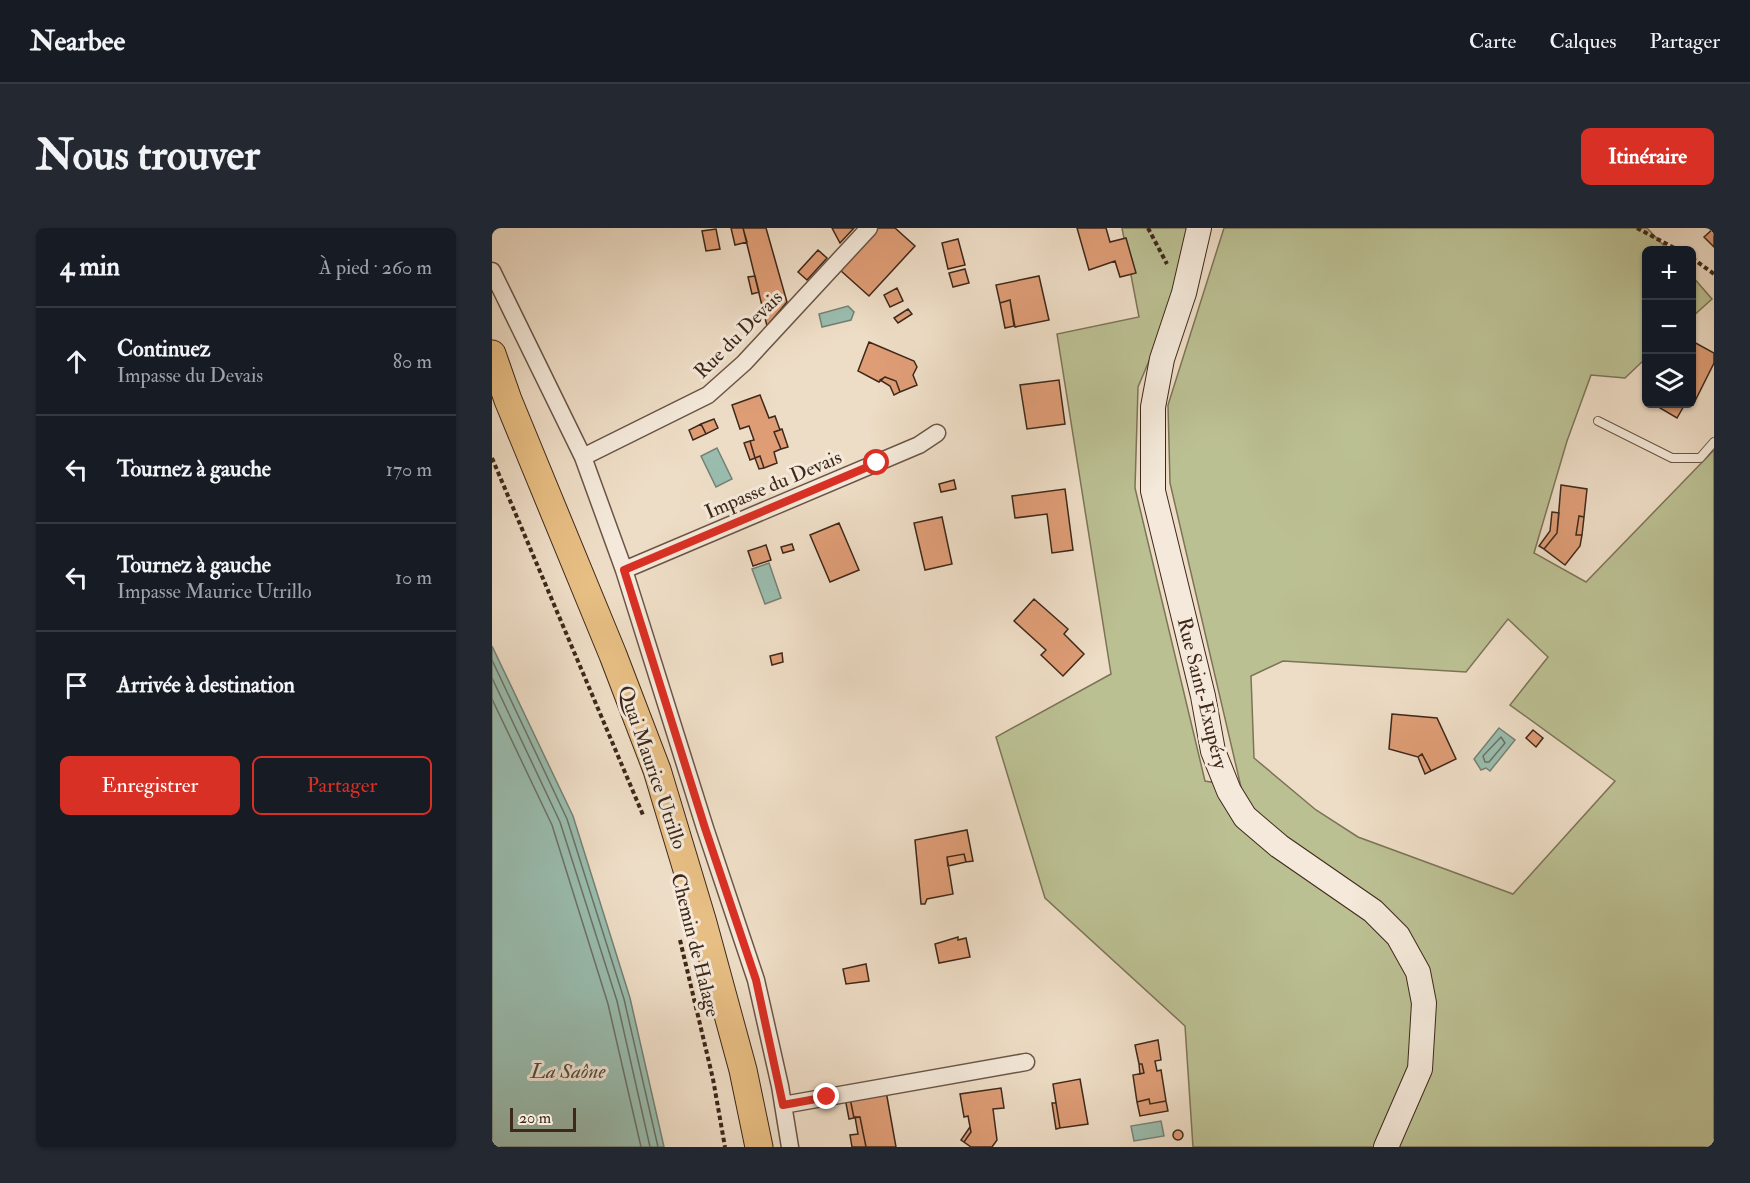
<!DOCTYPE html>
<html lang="fr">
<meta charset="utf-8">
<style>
body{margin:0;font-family:"IM FELL Double Pica",serif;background:#242831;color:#f1f3f6}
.controls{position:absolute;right:18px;top:18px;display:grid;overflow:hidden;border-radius:9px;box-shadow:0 2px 4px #0004}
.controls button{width:54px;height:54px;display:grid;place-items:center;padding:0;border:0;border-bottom:2px solid #363941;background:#171b24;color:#f1f3f6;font:30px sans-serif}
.scale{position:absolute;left:18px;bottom:15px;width:66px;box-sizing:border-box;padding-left:6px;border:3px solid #3e281b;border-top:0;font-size:16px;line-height:21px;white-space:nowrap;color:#3e281b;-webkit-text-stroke:4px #f4e9da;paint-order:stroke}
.stop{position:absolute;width:18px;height:18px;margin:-14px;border:4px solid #d93025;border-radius:50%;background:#fff}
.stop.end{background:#d93025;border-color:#fff;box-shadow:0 2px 6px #0008}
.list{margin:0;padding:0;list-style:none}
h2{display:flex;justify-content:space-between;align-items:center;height:78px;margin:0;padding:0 24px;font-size:26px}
h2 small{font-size:20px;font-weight:400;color:#9ea1a6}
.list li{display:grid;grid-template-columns:39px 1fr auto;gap:18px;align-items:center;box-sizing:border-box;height:108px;padding:0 24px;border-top:2px solid #363941}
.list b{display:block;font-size:22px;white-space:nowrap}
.list p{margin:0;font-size:20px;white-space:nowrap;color:#9ea1a6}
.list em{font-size:20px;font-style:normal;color:#9ea1a6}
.actions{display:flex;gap:12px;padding:18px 24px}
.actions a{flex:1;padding:14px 0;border:2px solid #d93025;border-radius:9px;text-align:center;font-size:21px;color:#d93025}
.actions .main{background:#d93025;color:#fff}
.icon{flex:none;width:33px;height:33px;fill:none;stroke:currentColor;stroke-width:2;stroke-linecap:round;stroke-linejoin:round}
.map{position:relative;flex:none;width:1222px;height:919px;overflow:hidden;border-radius:9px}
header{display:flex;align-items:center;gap:36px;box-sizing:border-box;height:84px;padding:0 30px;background:#171b24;border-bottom:2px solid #363941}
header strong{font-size:28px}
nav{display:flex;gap:33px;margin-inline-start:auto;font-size:21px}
.intro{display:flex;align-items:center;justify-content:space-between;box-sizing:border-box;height:144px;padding:0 36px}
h1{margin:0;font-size:42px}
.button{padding:15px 27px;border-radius:9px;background:#d93025;color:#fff;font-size:21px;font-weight:700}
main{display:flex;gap:36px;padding:0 36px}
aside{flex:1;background:#171b24;border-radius:9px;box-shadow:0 2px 4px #0004}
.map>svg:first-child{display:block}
</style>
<header>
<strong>Nearbee</strong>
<nav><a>Carte</a><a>Calques</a><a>Partager</a></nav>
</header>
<div class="intro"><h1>Nous trouver</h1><a class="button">Itinéraire</a></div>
<main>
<aside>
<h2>4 min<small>À pied · 260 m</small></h2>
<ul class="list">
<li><svg class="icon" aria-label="ahead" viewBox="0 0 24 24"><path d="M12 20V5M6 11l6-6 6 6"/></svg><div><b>Continuez</b><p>Impasse du Devais</p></div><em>80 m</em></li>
<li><svg class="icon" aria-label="left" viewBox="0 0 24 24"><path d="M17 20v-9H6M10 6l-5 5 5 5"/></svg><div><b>Tournez à gauche</b></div><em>170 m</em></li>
<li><svg class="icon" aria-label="left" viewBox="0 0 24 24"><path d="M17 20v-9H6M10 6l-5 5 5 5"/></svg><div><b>Tournez à gauche</b><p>Impasse Maurice Utrillo</p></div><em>10 m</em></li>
<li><svg class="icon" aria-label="arrive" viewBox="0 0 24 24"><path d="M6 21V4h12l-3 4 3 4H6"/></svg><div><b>Arrivée à destination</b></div></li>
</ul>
<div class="actions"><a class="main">Enregistrer</a><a>Partager</a></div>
</aside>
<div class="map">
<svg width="1222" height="919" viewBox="0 0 1222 919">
<rect width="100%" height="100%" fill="#eeddc6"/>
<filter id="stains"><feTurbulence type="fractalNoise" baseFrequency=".00333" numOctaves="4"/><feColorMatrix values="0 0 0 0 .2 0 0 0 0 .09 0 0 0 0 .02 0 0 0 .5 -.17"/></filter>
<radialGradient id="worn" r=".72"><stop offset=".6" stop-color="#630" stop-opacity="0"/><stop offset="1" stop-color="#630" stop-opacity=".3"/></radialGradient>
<path fill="#bbc093" stroke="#7c7457" stroke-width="1.5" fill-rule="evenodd" d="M 630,0 L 704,0 L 691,53 L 646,159 L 643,260 L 713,553 L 749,559 L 678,255 L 676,177 L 732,0 L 1155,0 L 1176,22 L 1154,22 L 1154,130 L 1133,150 L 1099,147 L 1075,213 L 1042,325 L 1094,354 L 1222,222 L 1222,919 L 701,919 L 693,798 L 553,670 L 504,509 L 619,446 L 565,106 L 647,89 ZM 1016,391 L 1056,429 L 1018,477 L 1123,553 L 1021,666 L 866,609 L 824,582 L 762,530 L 759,448 L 791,433 L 974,444 Z
M 1200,48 L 1220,71 L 1200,89 Z"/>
<path fill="#9abdaf" stroke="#758174" stroke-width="1.5" d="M 356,78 L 362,84 L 359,92 L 330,99 L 327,86 Z
M 225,220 L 240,251 L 224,259 L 209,228 Z
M 277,335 L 289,370 L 273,376 L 260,341 Z
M 0,418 L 81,588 L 138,770 L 172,919 L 0,919 Z
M 1007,500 L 1023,512 L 998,543 L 994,540 L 989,542 L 982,531 Z
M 669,893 L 672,908 L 642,913 L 639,898 Z"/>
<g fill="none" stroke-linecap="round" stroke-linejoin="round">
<path stroke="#6c7265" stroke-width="1.5" d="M 0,432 L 75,591 L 132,771 L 166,919
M 0,450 L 68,594 L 125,773 L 158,919
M 0,471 L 60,597 L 116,776 L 149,919
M 1009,509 L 1013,515 L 997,534 L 993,534 L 991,528 Z"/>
</g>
<path fill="#df9d76" stroke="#3e281b" stroke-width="1.5" d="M 239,0 L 251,0 L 255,14 L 243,17 Z
M 251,0 L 274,0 L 295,74 L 275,98 Z
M 340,0 L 362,0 L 348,15 Z
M 386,0 L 403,0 L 423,18 L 377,68 L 348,42 Z
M 585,0 L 614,0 L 618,14 L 634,10 L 644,45 L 628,49 L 623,33 L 597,42 Z
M 1222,0 L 1222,19 L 1212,9 Z
M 224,1 L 228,21 L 214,23 L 210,3 Z
M 466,11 L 473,37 L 456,41 L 450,15 Z
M 326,22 L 335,30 L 315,52 L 306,44 Z
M 473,41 L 477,55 L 461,59 L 457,45 Z
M 263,48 L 267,64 L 260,66 L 256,49 Z
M 547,48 L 557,92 L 523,99 L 518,72 L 508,75 L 504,57 Z
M 405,60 L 411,73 L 398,79 L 392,67 Z
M 518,72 L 522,98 L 513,100 L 508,75 Z
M 416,81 L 420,86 L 406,95 L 402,90 Z
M 1200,113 L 1222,125 L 1222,135 L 1201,177 L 1199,176 Z
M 377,114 L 422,133 L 425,139 L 421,147 L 425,157 L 408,164 L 404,153 L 393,149 L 387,154 L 366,143 Z
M 393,149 L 404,153 L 408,164 L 402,167 L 398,158 L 388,152 Z
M 567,152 L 573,196 L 535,201 L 528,157 Z
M 268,167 L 277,190 L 283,188 L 288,202 L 282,204 L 289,221 L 282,224 L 285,235 L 272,240 L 268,228 L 263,230 L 258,213 L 262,212 L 257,198 L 248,201 L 240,177 Z
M 1170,176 L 1193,176 L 1185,190 L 1168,180 Z
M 222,191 L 226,200 L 214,206 L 209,196 Z
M 209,196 L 214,206 L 201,212 L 197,202 Z
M 290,201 L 296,219 L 289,221 L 282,204 Z
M 258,213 L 263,230 L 258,232 L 252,215 Z
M 268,228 L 272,240 L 267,241 L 263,230 Z
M 462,252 L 464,261 L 449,264 L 447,256 Z
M 1069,257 L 1095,261 L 1092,289 L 1087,288 L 1084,307 L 1090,307 L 1088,318 L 1073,337 L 1052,321 L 1065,305 Z
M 573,261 L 581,322 L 560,325 L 555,286 L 523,290 L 520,268 Z
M 1060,284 L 1067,285 L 1065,305 L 1052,321 L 1047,318 L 1058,303 Z
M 1087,288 L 1092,289 L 1090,307 L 1084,307 Z
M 450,289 L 460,336 L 433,342 L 422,295 Z
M 347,295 L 367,342 L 338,354 L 318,307 Z
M 300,316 L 302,322 L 291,325 L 289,319 Z
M 274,317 L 279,332 L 261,338 L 256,323 Z
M 542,371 L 576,401 L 572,406 L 592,426 L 571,448 L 549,427 L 554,422 L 522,393 Z
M 290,425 L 291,434 L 280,437 L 278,428 Z
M 900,486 L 945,490 L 964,531 L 939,543 L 930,526 L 926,529 L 897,521 Z
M 1041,502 L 1051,510 L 1044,519 L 1034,510 Z
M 930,526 L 939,543 L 933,546 L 926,529 Z
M 475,602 L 481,633 L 474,634 L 472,626 L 455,629 L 461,666 L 435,671 L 433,676 L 429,676 L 423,612 Z
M 472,626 L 474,634 L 456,638 L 455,629 Z
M 466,709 L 466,712 L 474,710 L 478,729 L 447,735 L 443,716 Z
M 374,736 L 377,753 L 354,756 L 351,741 Z
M 666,812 L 669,832 L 663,833 L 665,843 L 669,842 L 674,873 L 658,876 L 657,871 L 645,874 L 641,847 L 652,845 L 650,836 L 647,836 L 643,817 Z
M 647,836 L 650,836 L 652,845 L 648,846 Z
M 588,851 L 596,896 L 568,900 L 561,856 Z
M 509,860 L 512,880 L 501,881 L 505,912 L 500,919 L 479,919 L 472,914 L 479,904 L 476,888 L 472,889 L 468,866 Z
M 394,863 L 404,919 L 374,919 L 368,889 L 362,890 L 358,870 Z
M 353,870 L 358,870 L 362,890 L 357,891 Z
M 657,871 L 658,876 L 674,873 L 676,883 L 648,888 L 645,874 Z
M 560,875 L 564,875 L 568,900 L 564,901 Z
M 363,889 L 368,889 L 374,919 L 360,919 L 358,907 L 366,906 Z
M 478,899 L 479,904 L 472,914 L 469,912 Z
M681 907a5 5 0 1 1 10 0a5 5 0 1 1-10 0Z"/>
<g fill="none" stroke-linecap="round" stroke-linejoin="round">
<defs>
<path id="lane" d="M 1106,193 L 1180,230 L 1208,230 L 1222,214"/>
<path id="street" d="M 0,43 L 91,229 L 132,342 L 213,600 L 264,752 L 288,858 L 298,919
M 91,229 L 216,167 L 252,135 L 377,0
M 132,342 L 427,217 L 445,205
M 291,877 L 534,834"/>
<path id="secondary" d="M 707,0 L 692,65 L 670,131 L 661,179 L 661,263 L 711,468 L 721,523 L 737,563 L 753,589 L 787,618 L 881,683 L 906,708 L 926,744 L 932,775 L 928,841 L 894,919"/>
<path id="primary" d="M 0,126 L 16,172 L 121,427 L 165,542 L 211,695 L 251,842 L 267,919"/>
</defs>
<use href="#lane" stroke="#6a5546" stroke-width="10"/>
<use href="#street" stroke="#6a5546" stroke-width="19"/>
<use href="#secondary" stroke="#3e281b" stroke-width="26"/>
<use href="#primary" stroke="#3e281b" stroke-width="29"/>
<path stroke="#3e281b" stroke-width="4" stroke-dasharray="4.5 3" stroke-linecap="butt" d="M 656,0 L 675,36
M 1145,0 L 1186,22
M 1200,30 L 1222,46
M 0,230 L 151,587
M 188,712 L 221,851 L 233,919"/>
<use href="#lane" stroke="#f4e9da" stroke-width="8"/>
<use href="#street" stroke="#f4e9da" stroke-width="16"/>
<use href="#secondary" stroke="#f4e9da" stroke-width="24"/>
<use href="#primary" stroke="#e7be83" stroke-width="27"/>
</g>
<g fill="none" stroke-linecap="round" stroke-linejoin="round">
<path stroke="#d93025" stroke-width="8" d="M 335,869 L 291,877 L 264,752 L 213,600 L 132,342 L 385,235"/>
</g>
<g text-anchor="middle" stroke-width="6" stroke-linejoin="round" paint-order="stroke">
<g font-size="20" fill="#3e281b" stroke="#f4e9da">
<text transform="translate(246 106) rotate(-45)" y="7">Rue du Devais</text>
<text transform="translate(281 256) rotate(-23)" y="7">Impasse du Devais</text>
<text transform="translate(711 465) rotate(76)" y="7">Rue Saint-Exupéry</text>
<text transform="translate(161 539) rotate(71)" y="7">Quai Maurice Utrillo</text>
<text transform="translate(204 717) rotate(76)" y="7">Chemin de Halage</text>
</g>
<g font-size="21" font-style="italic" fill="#554d40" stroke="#f4e9da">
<text x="76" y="850">La Saône</text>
</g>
</g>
<rect width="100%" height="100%" filter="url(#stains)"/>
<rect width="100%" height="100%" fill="url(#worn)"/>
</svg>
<div class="controls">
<button>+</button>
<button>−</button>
<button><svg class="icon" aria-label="layers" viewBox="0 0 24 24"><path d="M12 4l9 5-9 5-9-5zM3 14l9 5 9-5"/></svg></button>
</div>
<div class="scale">20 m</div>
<div class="stop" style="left:385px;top:235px"></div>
<div class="stop end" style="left:335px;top:869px"></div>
</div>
</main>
